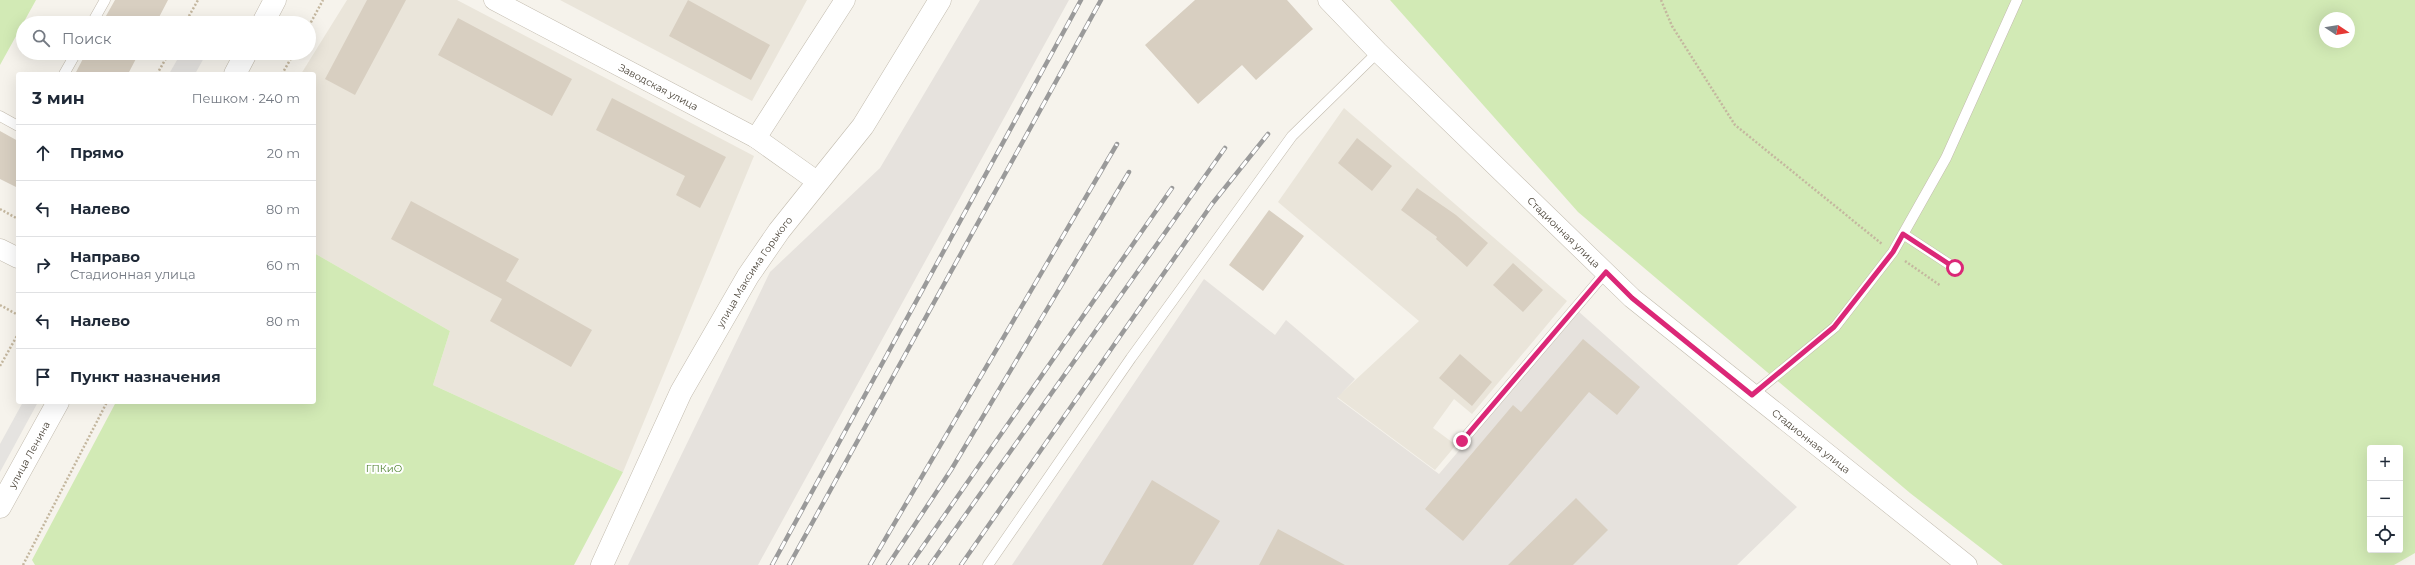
<!DOCTYPE html>
<html lang="ru">
<meta charset="utf-8">
<style>
body{margin:0;font-family:Montserrat,sans-serif;background:#f6f6f7;color:#1f2937}
.controls{position:absolute;right:12px;bottom:12px;display:grid;overflow:hidden;border-radius:4px;box-shadow:0 4px 16px #0002}
.controls button{width:36px;height:36px;display:grid;place-items:center;padding:0;border:0;border-bottom:1px solid #e0e1e3;background:#fff;color:#1f2937;font:20px sans-serif}
.compass{position:absolute;left:2319px;top:12px;width:36px;height:36px;border-radius:50%;background:#fff;box-shadow:0 4px 16px #0002;rotate:102deg}
.stop{position:absolute;width:12px;height:12px;margin:-9px;border:3px solid #db2777;border-radius:50%;background:#fff}
.stop.end{background:#db2777;border-color:#fff;box-shadow:0 1px 4px #0008}
.list{margin:0;padding:0;list-style:none}
h2{display:flex;justify-content:space-between;align-items:center;height:52px;margin:0;padding:0 16px;font-size:17px}
h2 small{font-size:13px;font-weight:400;color:#747a83}
.list li{display:grid;grid-template-columns:26px 1fr auto;gap:12px;align-items:center;box-sizing:border-box;height:56px;padding:0 16px;border-top:1px solid #e0e1e3}
.list b{display:block;font-size:15px;white-space:nowrap}
.list p{margin:0;font-size:13px;white-space:nowrap;color:#747a83}
.list em{font-size:13px;font-style:normal;color:#747a83}
.icon{flex:none;width:22px;height:22px;fill:none;stroke:currentColor;stroke-width:2;stroke-linecap:round;stroke-linejoin:round}
.map{position:relative;flex:none;width:2415px;height:565px;overflow:hidden}
.search{position:absolute;background:#fff;box-shadow:0 4px 16px #0002;left:16px;top:16px;width:300px;height:44px;display:flex;align-items:center;gap:10px;box-sizing:border-box;padding:0 14px;border-radius:22px;color:#747a83;font-size:15px}
.panel{position:absolute;background:#fff;box-shadow:0 4px 16px #0002;left:16px;top:72px;width:300px;height:332px;border-radius:4px}
.map>svg:first-child{display:block}
</style>
<div class="map">
<svg width="2415" height="565" viewBox="0 0 2415 565">
<rect width="100%" height="100%" fill="#f6f3ec"/>
<path fill="#eae5da" d="M 347,0 L 457,0 L 754,156 L 623,472 L 433,385 L 450,331 L 314,253 L 314,74 L 301,74 Z
M 560,0 L 807,0 L 752,101 Z
M 1344,108 L 1567,301 L 1472,414 L 1454,399 L 1433,428 L 1456,445 L 1435,470 L 1337,397 L 1419,321 L 1278,202 Z"/>
<path fill="#e6e2dd" d="M 980,0 L 1069,0 L 758,565 L 628,565 L 770,272 L 880,168 Z
M 1204,279 L 1275,335 L 1286,320 L 1355,379 L 1337,398 L 1439,474 L 1578,311 L 1797,507 L 1737,565 L 1012,565 Z"/>
<path fill="#d2eab5" fill-rule="evenodd" d="M 0,0 L 36,0 L 0,65 Z
M 1390,0 L 2415,0 L 2415,553 L 2394,565 L 2003,565 L 1910,493 L 1578,212 ZM 2325,18 L 2349,18 L 2349,42 L 2325,42 ZM 2370,448 L 2400,448 L 2400,550 L 2370,550 Z
M 314,253 L 450,331 L 433,385 L 623,472 L 574,565 L 35,565 L 32,560 L 116,402 L 314,402 Z"/>
<path fill="#e5e3e0" d="M 181,53 L 199,53 L 205,56 L 195,74 L 169,74 Z
M 23,402 L 38,402 L 0,472 L 0,444 Z"/>
<path fill="#d8cfc1" d="M 115,0 L 168,0 L 156,23 L 102,23 Z
M 367,0 L 406,0 L 355,95 L 325,79 Z
M 688,0 L 770,45 L 751,80 L 669,36 Z
M 1195,0 L 1287,0 L 1313,29 L 1256,80 L 1242,65 L 1198,104 L 1145,45 Z
M 458,18 L 572,79 L 552,116 L 438,55 Z
M 86,53 L 139,53 L 128,74 L 75,74 Z
M 612,98 L 726,157 L 700,208 L 676,195 L 685,176 L 596,130 Z
M 0,131 L 18,141 L 18,188 L 0,179 Z
M 1357,138 L 1392,166 L 1372,191 L 1338,163 Z
M 1417,188 L 1456,215 L 1488,243 L 1467,267 L 1436,239 L 1437,237 L 1401,210 Z
M 411,201 L 519,259 L 506,281 L 592,330 L 571,367 L 490,321 L 502,299 L 391,239 Z
M 1269,210 L 1304,236 L 1263,291 L 1229,265 Z
M 1513,263 L 1543,290 L 1523,312 L 1493,285 Z
M 1583,339 L 1640,387 L 1617,415 L 1589,392 L 1463,541 L 1425,509 L 1513,405 L 1521,412 Z
M 1460,354 L 1492,382 L 1472,406 L 1439,378 Z
M 1152,480 L 1220,521 L 1193,565 L 1102,565 Z
M 1576,498 L 1608,530 L 1573,565 L 1508,565 Z
M 1278,529 L 1345,565 L 1259,565 Z"/>
<g fill="none" stroke-linecap="round" stroke-linejoin="round">
<defs>
<path id="service" d="M 92,23 L 105,0
M 64,74 L 76,53
M 0,116 L 18,126
M 1903,234 L 1955,268
M 1752,395 L 1835,327 L 1893,252 L 1946,158 L 2017,0
M 1462,441 L 1606,272
M 988,565 L 1131,358 L 1292,136 L 1378,52"/>
<g id="minor">
<path id="s1" d="M 494,0 L 756,138 L 818,182"/>
<path id="s2" d="M 1328,0 L 1378,52 L 1632,298 L 1967,565"/>
<path d="M 756,138 L 845,0"/>
<path d="M 0,249 L 18,258"/>
</g>
<g id="tertiary">
<path d="M 263,23 L 275,0"/>
<path d="M 235,74 L 246,53"/>
<path id="s3" d="M 0,507 L 58,402"/>
<path id="s4" d="M 602,565 L 681,392 L 748,276 L 779,231 L 863,126 L 940,0"/>
</g>
</defs>
<use href="#service" stroke="#c2bbae" stroke-width="11"/>
<use href="#minor" stroke="#c2bbae" stroke-width="21"/>
<use href="#tertiary" stroke="#c2bbae" stroke-width="23"/>
<path stroke="#c4b79f" stroke-width="2.5" stroke-dasharray="2 2" stroke-linecap="butt" d="M 1661,0 L 1672,26 L 1735,125 L 1882,244
M 185,23 L 198,0
M 309,26 L 323,0
M 157,74 L 169,53
M 282,74 L 294,53
M 0,209 L 18,219
M 1905,261 L 1941,286
M 0,305 L 18,315
M 0,366 L 18,334
M 23,565 L 107,402"/>
<use href="#service" stroke="#fff" stroke-width="10"/>
<use href="#minor" stroke="#fff" stroke-width="20"/>
<use href="#tertiary" stroke="#fff" stroke-width="22"/>
<defs>
<path id="rail" d="M 772,565 L 1081,0
M 789,565 L 1101,0
M 870,565 L 1117,144
M 888,565 L 951,470 L 1129,172
M 910,565 L 1172,188
M 930,565 L 1225,148
M 961,565 L 1212,204 L 1268,134"/>
</defs>
<use href="#rail" stroke="#9a9a9a" stroke-width="4.5"/>
<use href="#rail" stroke="#fff" stroke-width="3" stroke-dasharray="9" stroke-linecap="butt"/>
</g>
<g fill="none" stroke-linecap="round" stroke-linejoin="round">
<path stroke="#db2777" stroke-width="5" d="M 1462,441 L 1606,272 L 1632,298 L 1752,395 L 1834,327 L 1893,252 L 1903,234 L 1955,268"/>
</g>
<g text-anchor="middle" stroke-width="4" stroke-linejoin="round" paint-order="stroke">
<g font-size="10" fill="#4b4439" stroke="#fff">
<text dy="4" stroke="none"><textPath href="#s1" startOffset="186">Заводская улица</textPath></text>
<text dy="4" stroke="none"><textPath href="#s2" startOffset="331">Стадионная улица</textPath></text>
<text dy="4" stroke="none"><textPath href="#s4" startOffset="331">улица Максима Горького</textPath></text>
<text dy="4" stroke="none"><textPath href="#s2" startOffset="655">Стадионная улица</textPath></text>
<text dy="4" stroke="none"><textPath href="#s3" startOffset="60">улица Ленина</textPath></text>
</g>
<g font-size="10" fill="#4a7f2a" stroke="#fff">
<text x="384" y="472">ГПКиО</text>
</g>
</g>
</svg>
<div class="controls">
<button>+</button>
<button>−</button>
<button><svg class="icon" aria-label="locate" viewBox="0 0 24 24"><circle cx="12" cy="12" r="6"/><path d="M12 2v4M12 18v4M2 12h4M18 12h4"/></svg></button>
</div>
<svg class="compass" viewBox="-18 -18 36 36"><path d="M0-13l5 13h-10z" fill="#e53935"/><path d="M0 13l5-13h-10z" fill="#747a83"/></svg>
<div class="stop" style="left:1955px;top:268px"></div>
<div class="stop end" style="left:1462px;top:441px"></div>
<div class="search"><svg class="icon" aria-label="search" viewBox="0 0 24 24"><circle cx="10" cy="10" r="6"/><path d="M15 15l6 6"/></svg>Поиск</div>
<section class="panel">
<h2>3 мин<small>Пешком · 240 m</small></h2>
<ul class="list">
<li><svg class="icon" aria-label="ahead" viewBox="0 0 24 24"><path d="M12 20V5M6 11l6-6 6 6"/></svg><div><b>Прямо</b></div><em>20 m</em></li>
<li><svg class="icon" aria-label="left" viewBox="0 0 24 24"><path d="M17 20v-9H6M10 6l-5 5 5 5"/></svg><div><b>Налево</b></div><em>80 m</em></li>
<li><svg class="icon" aria-label="right" viewBox="0 0 24 24"><path d="M7 20v-9h11M14 6l5 5-5 5"/></svg><div><b>Направо</b><p>Стадионная улица</p></div><em>60 m</em></li>
<li><svg class="icon" aria-label="left" viewBox="0 0 24 24"><path d="M17 20v-9H6M10 6l-5 5 5 5"/></svg><div><b>Налево</b></div><em>80 m</em></li>
<li><svg class="icon" aria-label="arrive" viewBox="0 0 24 24"><path d="M6 21V4h12l-3 4 3 4H6"/></svg><div><b>Пункт назначения</b></div></li>
</ul>
</section>
</div>
